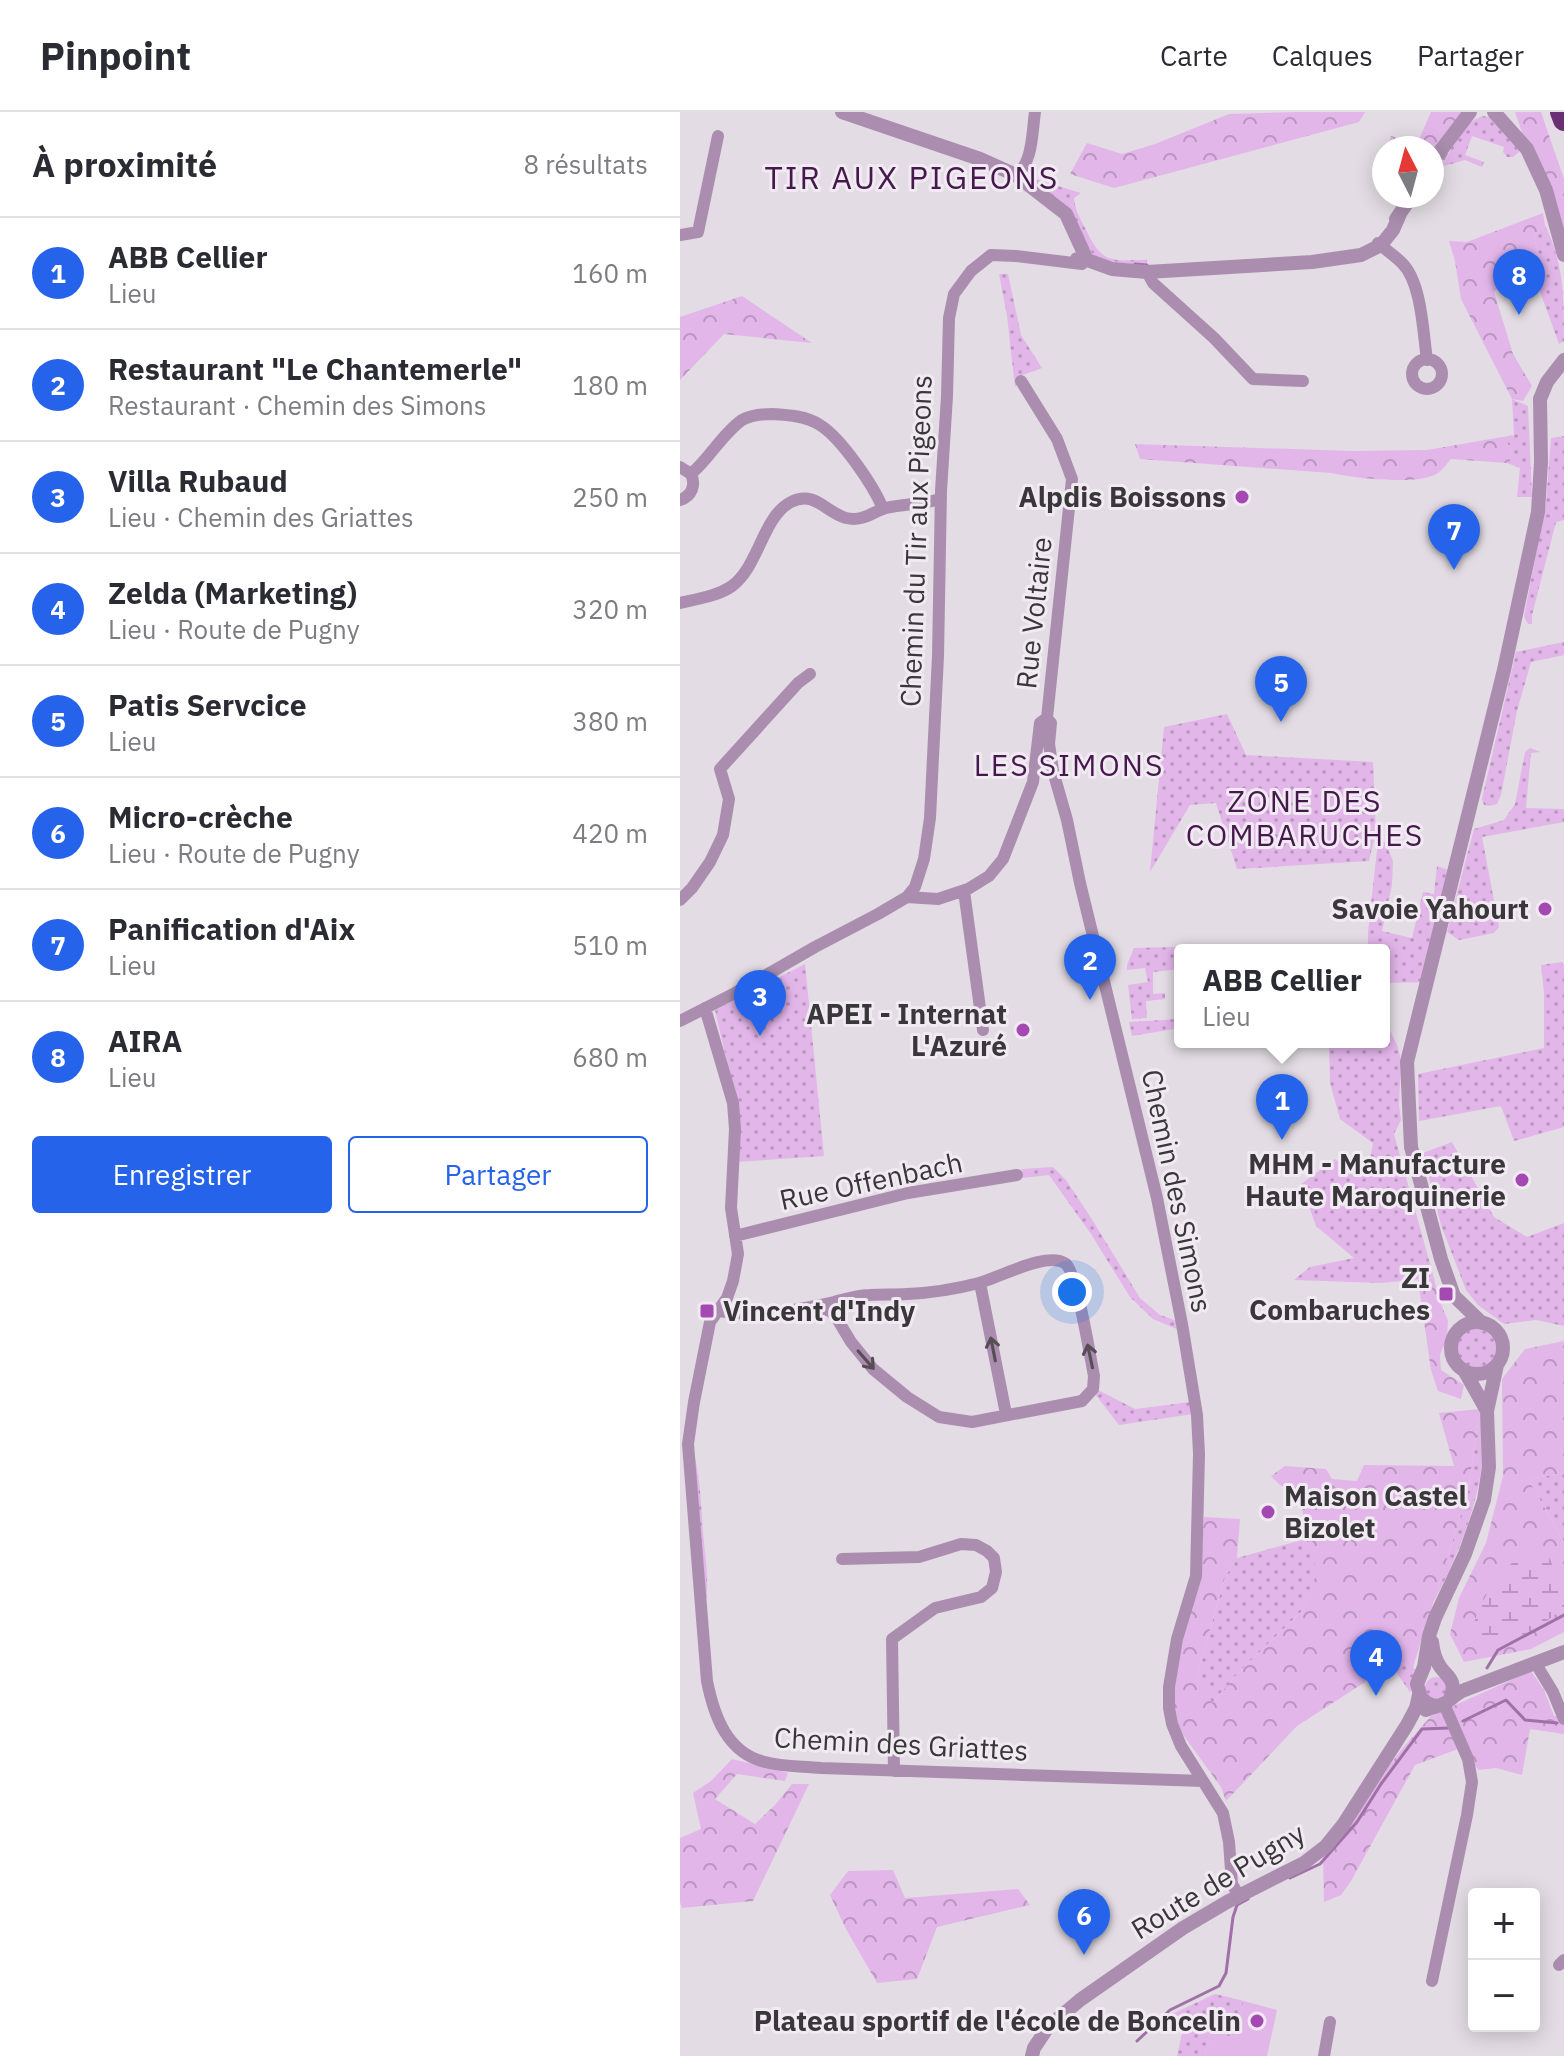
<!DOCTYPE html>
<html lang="fr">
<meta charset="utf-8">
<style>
body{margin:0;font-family:"IBM Plex Sans",sans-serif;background:#f2f2f3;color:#2b2b33}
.controls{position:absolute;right:24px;bottom:24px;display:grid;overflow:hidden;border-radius:8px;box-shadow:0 4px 20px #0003}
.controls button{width:72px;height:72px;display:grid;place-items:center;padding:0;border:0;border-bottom:2px solid #e1e1e2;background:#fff;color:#2b2b33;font:40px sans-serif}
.compass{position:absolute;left:692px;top:24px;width:72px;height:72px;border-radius:50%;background:#fff;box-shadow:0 4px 20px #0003;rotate:354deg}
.you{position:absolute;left:392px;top:1180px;width:28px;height:28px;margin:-20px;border:6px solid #fff;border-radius:50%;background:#1a73e8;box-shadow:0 0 0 12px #1a73e833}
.badge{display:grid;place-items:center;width:52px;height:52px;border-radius:50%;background:#2563eb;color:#fff;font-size:26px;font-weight:700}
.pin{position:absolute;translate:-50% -66px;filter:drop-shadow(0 2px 4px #0008)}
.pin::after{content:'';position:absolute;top:42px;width:28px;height:24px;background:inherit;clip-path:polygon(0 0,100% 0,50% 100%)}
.popup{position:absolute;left:494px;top:832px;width:216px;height:104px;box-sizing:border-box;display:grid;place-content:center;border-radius:8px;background:#fff;filter:drop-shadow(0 2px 6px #0005);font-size:26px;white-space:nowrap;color:#7c7c81}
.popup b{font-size:30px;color:#2b2b33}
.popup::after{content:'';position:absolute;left:50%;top:100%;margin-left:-16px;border:16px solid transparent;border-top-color:#fff}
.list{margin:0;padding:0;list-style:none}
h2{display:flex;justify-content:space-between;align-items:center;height:104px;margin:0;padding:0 32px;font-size:34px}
h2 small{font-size:26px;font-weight:400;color:#7c7c81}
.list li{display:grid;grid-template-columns:52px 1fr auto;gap:24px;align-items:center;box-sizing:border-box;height:112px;padding:0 32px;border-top:2px solid #e1e1e2}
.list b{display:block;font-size:30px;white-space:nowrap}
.list p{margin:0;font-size:26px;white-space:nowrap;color:#7c7c81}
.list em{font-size:26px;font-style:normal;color:#7c7c81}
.actions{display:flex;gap:16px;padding:24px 32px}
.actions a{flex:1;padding:18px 0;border:2px solid #2563eb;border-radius:8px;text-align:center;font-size:28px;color:#2563eb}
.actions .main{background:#2563eb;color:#fff}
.map{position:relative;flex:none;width:884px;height:1944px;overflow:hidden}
header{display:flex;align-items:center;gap:48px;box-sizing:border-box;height:112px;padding:0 40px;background:#fff;border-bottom:2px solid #e1e1e2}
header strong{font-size:38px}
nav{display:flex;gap:44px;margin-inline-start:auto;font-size:28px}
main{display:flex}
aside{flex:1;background:#fff}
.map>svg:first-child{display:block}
</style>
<header>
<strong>Pinpoint</strong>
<nav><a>Carte</a><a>Calques</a><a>Partager</a></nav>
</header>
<main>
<aside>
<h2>À proximité<small>8 résultats</small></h2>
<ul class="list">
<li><span class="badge">1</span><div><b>ABB Cellier</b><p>Lieu</p></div><em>160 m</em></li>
<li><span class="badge">2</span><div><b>Restaurant &quot;Le Chantemerle&quot;</b><p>Restaurant · Chemin des Simons</p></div><em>180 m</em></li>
<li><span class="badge">3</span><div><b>Villa Rubaud</b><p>Lieu · Chemin des Griattes</p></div><em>250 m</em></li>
<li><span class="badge">4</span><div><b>Zelda (Marketing)</b><p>Lieu · Route de Pugny</p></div><em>320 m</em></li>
<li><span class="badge">5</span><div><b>Patis Servcice</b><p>Lieu</p></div><em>380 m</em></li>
<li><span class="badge">6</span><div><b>Micro-crèche</b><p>Lieu · Route de Pugny</p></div><em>420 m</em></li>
<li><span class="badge">7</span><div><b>Panification d'Aix</b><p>Lieu</p></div><em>510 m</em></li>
<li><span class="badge">8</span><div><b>AIRA</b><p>Lieu</p></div><em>680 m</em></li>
</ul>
<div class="actions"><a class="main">Enregistrer</a><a>Partager</a></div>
</aside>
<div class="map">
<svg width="884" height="1944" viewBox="0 0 884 1944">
<defs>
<pattern id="grass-dots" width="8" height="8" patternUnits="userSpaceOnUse" patternTransform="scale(2)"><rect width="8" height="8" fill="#e3b6ea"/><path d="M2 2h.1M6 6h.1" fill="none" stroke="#b995bf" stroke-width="1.8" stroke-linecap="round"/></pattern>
<pattern id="forest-crowns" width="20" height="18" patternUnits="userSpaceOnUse" patternTransform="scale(2)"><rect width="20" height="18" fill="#e3b6ea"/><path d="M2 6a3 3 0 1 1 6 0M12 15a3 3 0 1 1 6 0" fill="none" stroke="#b995bf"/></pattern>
<pattern id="wetland-marsh" width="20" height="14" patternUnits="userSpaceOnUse" patternTransform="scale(2)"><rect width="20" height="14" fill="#e3b6ea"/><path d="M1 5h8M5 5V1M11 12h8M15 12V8" fill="none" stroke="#b995bf"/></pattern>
</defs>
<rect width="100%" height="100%" fill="#e3dce4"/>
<path fill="url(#grass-dots)" d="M 803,4 L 814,6 L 840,35 L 839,40 L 833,45 L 827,45 L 823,40 L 824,35 L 792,24 L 785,43 L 804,50 L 802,55 L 785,48 L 764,54 C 771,34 782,11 803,4 Z
M 355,67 L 401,81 L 394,86 C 395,98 400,106 405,116 C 423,153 429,148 467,148 L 467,153 L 436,151 L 414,145 L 398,114 L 353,70 Z
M 865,113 C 884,152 884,186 884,229 L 879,232 L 849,149 L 858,142 L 854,124 Z
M 319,162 L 328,162 L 341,223 L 362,256 L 343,263 L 335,275 L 327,204 Z
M 832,287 L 848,294 L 852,385 L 837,385 L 840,356 L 827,351 L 832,338 L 827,331 L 834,323 Z
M 884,324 L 884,408 L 876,410 L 852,503 L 852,512 L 848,512 L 844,504 L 866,391 L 871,326 Z
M 884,530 L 884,543 L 851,550 L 837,599 L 821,683 L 817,692 L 809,694 L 804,693 L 802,687 L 836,540 Z
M 547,602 L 566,643 L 693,650 L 696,720 L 689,749 L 557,757 L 536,691 L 510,693 L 470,760 L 484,615 Z
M 850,636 L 861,640 L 851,641 L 846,696 L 884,697 L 884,710 L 802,725 L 819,815 L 814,821 L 779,828 L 767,820 L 794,717 L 824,708 L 835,692 L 845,640 Z
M 698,729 L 705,730 L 713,749 L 712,773 L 702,819 L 732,826 L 743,780 L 754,782 L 757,754 L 771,759 L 746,870 L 705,871 L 704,838 L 688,838 L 688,820 Z
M 497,835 L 500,857 L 473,860 L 473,882 L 485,881 L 485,887 L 466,889 L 467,906 L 452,907 L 448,873 L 468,870 L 465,856 L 447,858 L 447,853 L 454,836 Z
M 882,850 L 884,855 L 884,1015 L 834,1029 L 821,994 L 739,1009 L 738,962 L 864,936 L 864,881 L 861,853 Z
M 125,852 L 144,1044 L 57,1050 L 56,990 L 35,898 Z
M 704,906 L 718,935 L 721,949 L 719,993 L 721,1008 L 714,1022 L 754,1166 L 700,1171 L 614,1168 L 630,1155 L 674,1146 L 636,1114 L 621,1072 L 655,1047 L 676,1065 L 690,1047 L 693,1031 L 660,1007 L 650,971 L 649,936 L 643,930 L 704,930 Z
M 500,907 L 500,916 L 452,924 L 449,910 Z
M 772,1030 L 814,1105 L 847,1125 L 884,1111 L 884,1214 L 856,1208 L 824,1212 L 798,1193 L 786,1178 L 761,1113 L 743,1041 Z
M 373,1055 L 386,1068 L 413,1109 L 460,1186 L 480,1203 L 497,1209 L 499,1218 L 473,1207 L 450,1185 L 411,1122 L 369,1063 L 343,1066 L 342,1057 Z
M776 1236a20 20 0 1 1 40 0a20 20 0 1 1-40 0Z
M 418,1278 L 455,1297 L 511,1290 L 513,1302 L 439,1313 L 415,1282 Z
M 800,1297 C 802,1313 805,1330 803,1346 C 797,1397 777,1446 753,1491 L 788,1380 Z
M 12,1333 C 20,1361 21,1391 23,1420 C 25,1444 30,1471 25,1495 Z
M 884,1361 L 884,1430 L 848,1367 Z
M 629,1426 L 638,1462 L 622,1499 L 558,1561 L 531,1592 L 518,1559 L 545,1465 L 557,1446 Z
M 727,1543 L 734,1557 L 737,1557 L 730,1580 L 711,1553 Z
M745 1576a11 11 0 1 1 22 0a11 11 0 1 1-22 0Z
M 535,1882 L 564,1889 L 556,1926 L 531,1920 L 525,1944 L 497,1944 L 506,1905 L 490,1903 Z"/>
<path fill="url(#forest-crowns)" d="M 620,0 L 685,0 L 679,10 L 434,76 L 390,62 L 407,31 L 442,42 L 475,32 L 549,2 Z
M 751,0 L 783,0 L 761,61 L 752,76 L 752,36 L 707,36 L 711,24 L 737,32 Z
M 835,0 L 861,0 L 884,67 L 884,141 Z
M 863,101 L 865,113 L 854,124 L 858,142 L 814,180 L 833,242 L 852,274 L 843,289 L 832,287 L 781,187 L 775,149 L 769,129 L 787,130 Z
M 62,184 L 132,231 L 44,222 L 0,268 L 0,205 Z
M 834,323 L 827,331 L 832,338 L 827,351 L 771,347 C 767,351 763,358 758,361 C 740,374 673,366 651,361 L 460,347 L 455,332 L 672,339 L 747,338 Z
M 754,1166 L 758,1185 L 768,1209 L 767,1225 L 760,1243 L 761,1258 L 784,1273 L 781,1287 L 758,1279 L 751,1258 L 738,1168 Z
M 884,1229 L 884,1361 L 848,1367 L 884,1430 L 884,1520 L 851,1537 L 784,1550 L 770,1522 L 779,1486 L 806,1431 L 823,1364 L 822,1267 L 845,1237 Z
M 800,1297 L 788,1380 L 733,1555 L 727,1543 L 617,1614 L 546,1689 L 541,1675 L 496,1613 L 493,1566 L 520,1460 L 524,1405 L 560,1407 L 557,1446 L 545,1465 L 518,1559 L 532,1591 L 558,1561 L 622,1499 L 637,1462 L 618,1381 L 600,1373 L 591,1364 L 605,1354 L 646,1357 L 652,1367 L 677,1369 L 684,1353 L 774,1354 L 759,1301 Z
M 851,1559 L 864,1578 L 874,1604 L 884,1603 L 884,1622 L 850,1617 L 842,1663 L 816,1656 L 799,1658 L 778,1637 L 735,1653 L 671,1769 L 661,1783 L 644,1790 L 643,1742 L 722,1637 L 751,1604 Z
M 52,1647 L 108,1661 L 105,1669 L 57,1662 L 35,1687 L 75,1712 L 95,1693 L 112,1672 L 129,1672 L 73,1789 L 2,1796 L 0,1790 L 0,1726 L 21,1717 L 13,1681 L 31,1669 Z
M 213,1758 L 225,1786 L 338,1777 L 350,1793 L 257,1815 L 237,1867 L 197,1871 L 166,1817 L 150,1783 L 168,1759 Z"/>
<path fill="url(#wetland-marsh)" d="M 844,1439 L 868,1443 L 884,1479 L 884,1496 L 856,1517 L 819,1532 L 802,1536 L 792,1516 C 804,1480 817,1465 844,1439 Z"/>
<path fill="#e3b6ea" d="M 564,1889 L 597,1898 L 587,1944 L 525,1944 L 531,1919 L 556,1926 Z"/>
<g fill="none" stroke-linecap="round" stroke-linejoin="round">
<path stroke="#a071a7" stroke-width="3" d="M 455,152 L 467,153
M 807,1556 L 818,1538 L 884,1503
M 783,1609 L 826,1588 L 845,1608 L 877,1611
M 610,1766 L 640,1752 L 677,1710 L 701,1672 L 742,1617 L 769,1616
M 457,1929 L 490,1898 L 539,1874 L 546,1861 L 553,1805 L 557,1793 L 568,1787"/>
<path stroke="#ab8eaf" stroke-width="12" d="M 336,63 C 353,51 352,20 355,0
M 0,123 L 18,120 L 38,24
M 698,131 C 706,138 715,144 722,151 C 742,171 743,221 747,248
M 467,160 L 473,171 L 534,226 L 573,267 L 623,269
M732 262a15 15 0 1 1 30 0a15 15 0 1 1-30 0Z
M 341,269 L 377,327 L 392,367 L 367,606
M 0,355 L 11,362 C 16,373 12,384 0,388
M 11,362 C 30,346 42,322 62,308 C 71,303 82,302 92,302 C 109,303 126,304 140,313 C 161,326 194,374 203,397
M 0,491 C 17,487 38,484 52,474 C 79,454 83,404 111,390 C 135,378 145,400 166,406 C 183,410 192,400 206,396 C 225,392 243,392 261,387
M 284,779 L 303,918
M 227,785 L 258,787 L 288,777 L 309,764 L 323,747 L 353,670 L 360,611 L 367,606 L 371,611 L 369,632 L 373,659 L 387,708 L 400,771 L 477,1086 L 502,1212 L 517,1303 L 519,1342 L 516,1464 L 497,1527 L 489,1575 L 489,1596 L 492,1612 L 501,1634 L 543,1701 L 549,1730 L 552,1772 L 559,1784
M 0,788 L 12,776 L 30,750 L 43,723 L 49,687 L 40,657 L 118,571 L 130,562
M 25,896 L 53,991 L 55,1017 L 51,1096 L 58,1142 L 53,1169 L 47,1186 L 30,1210 L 14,1290 L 8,1332 L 27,1569 C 34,1604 47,1641 85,1650 C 103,1655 123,1654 141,1656 L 523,1669
M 0,909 L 55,881 L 135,835 L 198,802 L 227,785 L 235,775 L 244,747 L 250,706 L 258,544 L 261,379 L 267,284 L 269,206 L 274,182 L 291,159 L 311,143 L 336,144 L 402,152
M 55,1124 L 228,1081 L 337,1063
M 300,1171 L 326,1302
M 39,1199 C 78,1206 116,1198 154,1190 C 166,1187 178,1183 190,1183 C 202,1182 215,1183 227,1182 C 251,1181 276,1177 299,1171 C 318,1166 369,1138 386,1152 C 397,1162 410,1244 414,1264 L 413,1277 L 402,1289 L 292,1310 L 259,1305 L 227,1285 L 193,1257 L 171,1230 L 156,1205 L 150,1199 L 135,1194
M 162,1447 L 239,1445 L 281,1432 L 296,1433 L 307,1439 L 314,1446 L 316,1460 L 312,1476 L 301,1485 L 255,1496 L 212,1527 L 214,1659
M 856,1552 L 873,1580 L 884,1607
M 879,1853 L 884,1848
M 752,1869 L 787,1703 L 792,1670 L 788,1647 L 764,1592
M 644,1944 L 650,1910"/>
<path stroke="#ab8eaf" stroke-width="14" d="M 162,0 L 300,47 L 336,63 L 386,102 L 407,148
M 814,0 L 847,37 L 866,78 L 884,143
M 752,50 L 790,0
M 716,107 L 732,84
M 397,147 L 407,148 L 432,157 L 467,160 L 632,150 L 681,143 L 701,133 L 713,118 L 720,102
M771 1236a26 26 0 1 1 52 0a26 26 0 1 1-52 0Z
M 802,1211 L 774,1184 L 761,1147 L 731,1035 L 727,950 L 824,558 L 858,400 L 861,350 L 860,287 L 867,270 L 884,248
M 784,1258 L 807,1299
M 752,1530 C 753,1539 755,1548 761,1556 C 769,1566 776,1569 771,1584
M 754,1594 L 747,1591 L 741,1586 L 737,1572 L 744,1555 L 749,1524 L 755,1506 L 785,1442 L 804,1388 L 809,1355 L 807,1299 L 817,1253
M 746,1598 C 752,1595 757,1595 763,1592 C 768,1590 775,1583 782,1579 L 884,1540
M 352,1944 L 354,1936 L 368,1915 L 400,1888 L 503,1816 L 547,1790 L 624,1751 L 646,1734 L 663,1713 L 727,1613 L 736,1596 L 739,1583"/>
<path stroke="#6a2e74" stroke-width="22" d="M 881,0 L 884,8"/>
</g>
<defs><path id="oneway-shaft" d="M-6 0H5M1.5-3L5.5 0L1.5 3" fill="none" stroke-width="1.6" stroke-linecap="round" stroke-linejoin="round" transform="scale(2)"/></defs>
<g stroke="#564d57">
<use href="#oneway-shaft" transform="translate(313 1237) rotate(-101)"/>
<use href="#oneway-shaft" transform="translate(410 1244) rotate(-102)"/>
<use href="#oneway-shaft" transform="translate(186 1248) rotate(49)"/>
</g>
<g fill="#a448b2" stroke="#f1eaf2" stroke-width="3">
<circle cx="562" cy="385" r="8"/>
<circle cx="865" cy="797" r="8"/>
<circle cx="343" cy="918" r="8"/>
<circle cx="842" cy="1068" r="8"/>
<rect x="758" y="1174" width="16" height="16" rx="4"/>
<rect x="19" y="1191" width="16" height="16" rx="4"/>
<circle cx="588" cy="1400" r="8"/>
<circle cx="577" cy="1909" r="8"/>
</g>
<g text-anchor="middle" stroke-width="6" stroke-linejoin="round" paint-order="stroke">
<g font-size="28" font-weight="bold" fill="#39373a" stroke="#f1eaf2" text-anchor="end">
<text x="546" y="395">Alpdis Boissons</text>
<text x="849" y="807">Savoie Yahourt</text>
<text x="327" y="912">APEI - Internat<tspan x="327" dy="32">L'Azuré</tspan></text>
<text x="826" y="1062">MHM - Manufacture<tspan x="826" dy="32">Haute Maroquinerie</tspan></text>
<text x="750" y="1176">ZI<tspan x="750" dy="32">Combaruches</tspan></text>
<text x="43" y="1209" text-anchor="start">Vincent d'Indy</text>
<text x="604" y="1394" text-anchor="start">Maison Castel<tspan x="604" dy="32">Bizolet</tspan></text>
<text x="561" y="1919">Plateau sportif de l'école de Boncelin</text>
</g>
<g font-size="28" fill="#39373a" stroke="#f1eaf2">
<text transform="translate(236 429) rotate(-88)" y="10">Chemin du Tir aux Pigeons</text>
<text transform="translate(354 501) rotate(-84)" y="10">Rue Voltaire</text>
<text transform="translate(191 1069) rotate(-12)" y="10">Rue Offenbach</text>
<text transform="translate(497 1079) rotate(78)" y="10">Chemin des Simons</text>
<text transform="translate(221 1632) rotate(3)" y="10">Chemin des Griattes</text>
<text transform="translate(538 1769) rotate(-31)" y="10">Route de Pugny</text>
</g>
<g font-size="30" letter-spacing="2" fill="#45194c" stroke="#f1eaf2">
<text x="389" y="664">LES SIMONS</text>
<text x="625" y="700">ZONE DES<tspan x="625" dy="34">COMBARUCHES</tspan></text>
</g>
<g font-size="32" letter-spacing="2" fill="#45194c" stroke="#f1eaf2">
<text x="232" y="77">TIR AUX PIGEONS</text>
</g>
</g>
</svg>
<div class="controls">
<button>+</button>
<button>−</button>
</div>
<svg class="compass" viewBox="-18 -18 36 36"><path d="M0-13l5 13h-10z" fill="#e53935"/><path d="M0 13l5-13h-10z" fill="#7c7c81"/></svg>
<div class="you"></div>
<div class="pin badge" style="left:602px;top:1028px">1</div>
<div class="popup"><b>ABB Cellier</b>Lieu</div>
<div class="pin badge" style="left:410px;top:888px">2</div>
<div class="pin badge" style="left:80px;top:924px">3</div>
<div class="pin badge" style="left:696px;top:1584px">4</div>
<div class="pin badge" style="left:601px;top:610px">5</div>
<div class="pin badge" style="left:404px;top:1843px">6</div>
<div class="pin badge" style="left:774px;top:458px">7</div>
<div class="pin badge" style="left:839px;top:203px">8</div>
</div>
</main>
